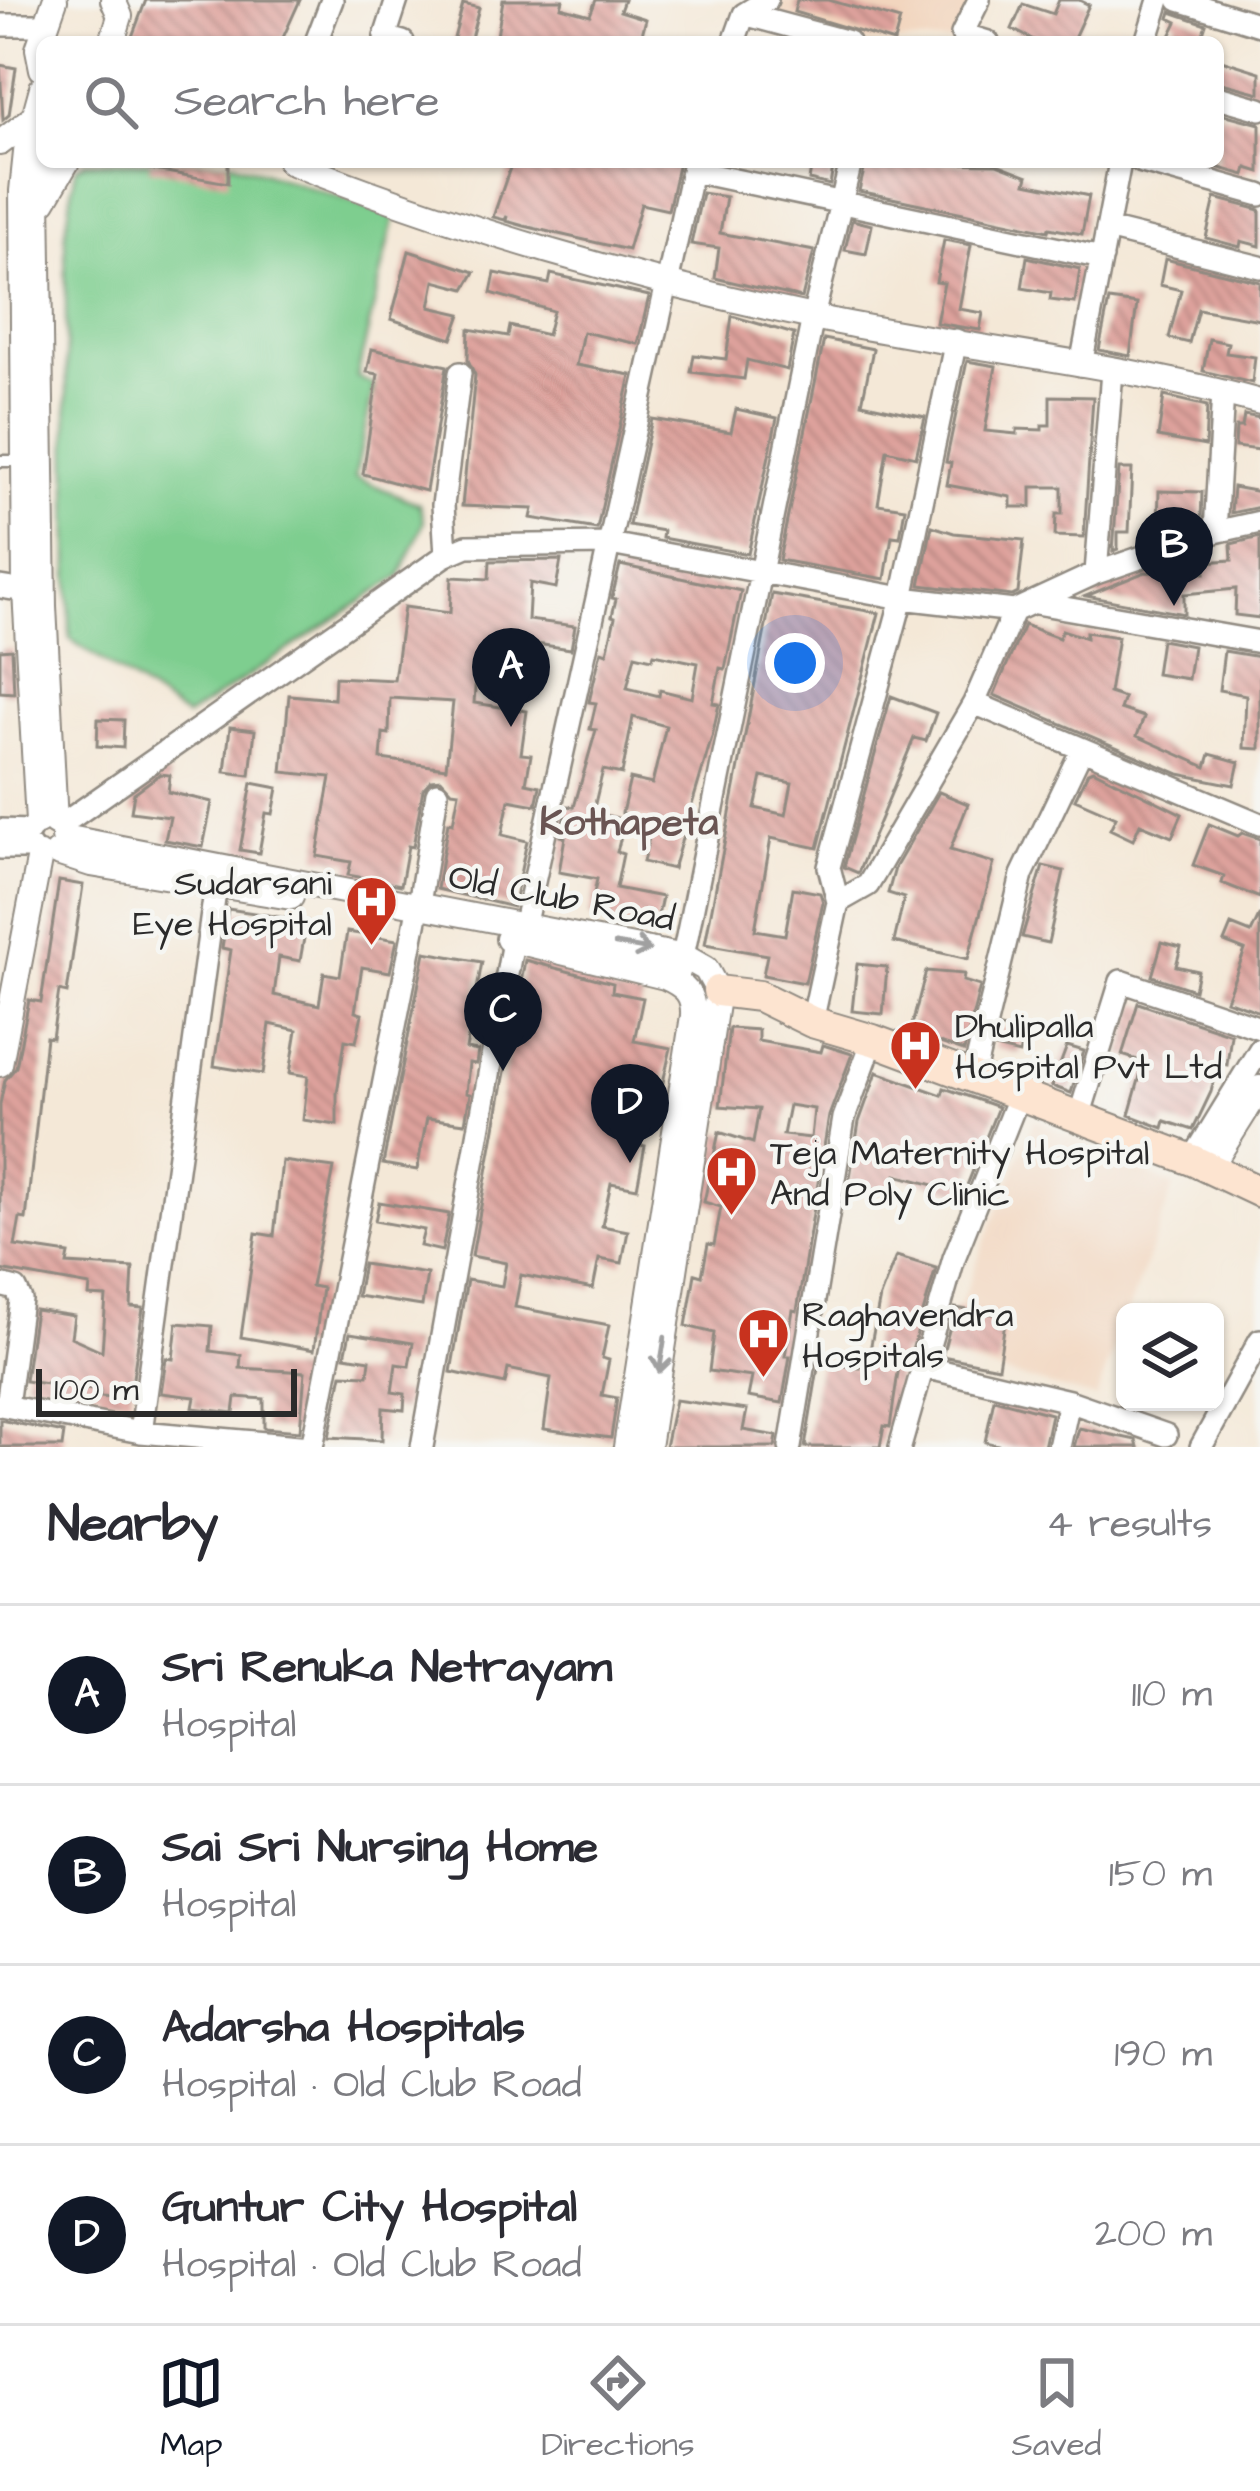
<!DOCTYPE html>
<meta charset="utf-8">
<style>
body{margin:0;font-family:"Architects Daughter",sans-serif;background:#f7f7f7;color:#2b2b33}
.controls{position:absolute;right:36px;bottom:36px;display:grid;overflow:hidden;border-radius:18px;box-shadow:0 3px 9px #0004}
.controls button{width:108px;height:108px;display:grid;place-items:center;padding:0;border:0;border-bottom:3px solid #e1e1e2;background:#fff;color:#2b2b33;font:60px sans-serif}
.scale{position:absolute;left:36px;bottom:30px;width:261px;box-sizing:border-box;padding-left:12px;border:6px solid #2b2b2b;border-top:0;font-size:33px;line-height:42px;white-space:nowrap;color:#2b2b2b;-webkit-text-stroke:9px #f6f6f2;paint-order:stroke}
.you{position:absolute;left:795px;top:663px;width:42px;height:42px;margin:-30px;border:9px solid #fff;border-radius:50%;background:#1a73e8;box-shadow:0 0 0 18px #1a73e833}
.badge{display:grid;place-items:center;width:78px;height:78px;border-radius:50%;background:#111827;color:#fff;font-size:39px;font-weight:700}
.pin{position:absolute;translate:-50% -99px;filter:drop-shadow(0 3px 6px #0008)}
.pin::after{content:'';position:absolute;top:63px;width:42px;height:36px;background:inherit;clip-path:polygon(0 0,100% 0,50% 100%)}
.list{margin:0;padding:0;list-style:none}
h2{display:flex;justify-content:space-between;align-items:center;height:156px;margin:0;padding:0 48px;font-size:51px}
h2 small{font-size:39px;font-weight:400;color:#7c7c81}
.list li{display:grid;grid-template-columns:78px 1fr auto;gap:36px;align-items:center;box-sizing:border-box;height:180px;padding:0 48px;border-top:3px solid #e1e1e2}
.list b{display:block;font-size:45px;white-space:nowrap}
.list p{margin:0;font-size:39px;white-space:nowrap;color:#7c7c81}
.list em{font-size:39px;font-style:normal;color:#7c7c81}
.icon{flex:none;width:66px;height:66px;fill:none;stroke:currentColor;stroke-width:2;stroke-linecap:round;stroke-linejoin:round}
.map{position:relative;flex:none;width:1260px;height:1447px;overflow:hidden}
.search{position:absolute;background:#fff;box-shadow:0 3px 9px #0004;left:36px;right:36px;top:36px;height:132px;display:flex;align-items:center;gap:30px;box-sizing:border-box;padding:0 42px;border-radius:18px;color:#7c7c81;font-size:45px}
.sheet{height:876px;background:#fff}
nav{display:flex;justify-content:space-around;align-items:center;box-sizing:border-box;height:168px;border-top:3px solid #e1e1e2;background:#fff;font-size:33px;color:#7c7c81}
nav a{display:grid;justify-items:center;gap:6px}
nav .on{color:#111827}
.map>svg:first-child{display:block}
</style>
<div class="map">
<svg width="1260" height="1447" viewBox="0 0 1260 1447">
<defs>
<pattern id="building-back-hatch" width="6" height="6" patternUnits="userSpaceOnUse" patternTransform="scale(3)"><rect width="6" height="6" fill="#dea29c"/><path d="M-1 5l2 2M0 0l6 6M5-1l2 2" fill="none" stroke="#b4847f"/></pattern>
</defs>
<rect width="100%" height="100%" fill="#f6f6f2"/>
<filter id="ink" filterUnits="userSpaceOnUse"><feTurbulence type="fractalNoise" baseFrequency=".00833" numOctaves="2"/><feDisplacementMap in="SourceGraphic" scale="24" xChannelSelector="R" yChannelSelector="G"/><feConvolveMatrix kernelMatrix="1 2 1 2 8 2 1 2 1" color-interpolation-filters="sRGB"/></filter>
<filter id="wash" filterUnits="userSpaceOnUse"><feTurbulence type="fractalNoise" baseFrequency=".004" numOctaves="4" result="noise"/><feDisplacementMap in="SourceGraphic" scale="48" xChannelSelector="R" yChannelSelector="G"/><feGaussianBlur stdDeviation="2.7" result="paint"/><feColorMatrix in="noise" values="0 0 0 0 0 0 0 0 0 0 0 0 0 0 0 0 0 1.4 0 .05"/><feComposite in="paint" operator="in"/></filter>
<g filter="url(#wash)">
<rect width="100%" height="100%" fill="#f4e8d7"/>
<path fill="#f2d5be" d="M 777,0 L 975,0 L 965,42 L 837,42 L 755,17 Z
M 1034,1120 L 1174,1186 L 1096,1398 L 939,1356 Z"/>
<path fill="#7ece8f" stroke="#547c5d" stroke-width="3" d="M 85,162 L 233,162 L 395,216 L 357,377 L 374,385 L 355,477 L 419,504 L 424,522 L 400,576 L 186,717 L 70,639 L 65,234 L 76,168 Z"/>
<g id="blocks">
<path fill="url(#building-back-hatch)" fill-rule="evenodd" d="M 146,0 L 300,0 L 281,42 L 130,42 Z
M 503,0 L 563,0 L 561,7 L 590,15 L 596,0 L 624,0 L 620,11 L 646,19 L 640,42 L 496,42 Z
M 797,0 L 828,0 L 900,20 L 894,42 L 794,12 Z
M 1059,0 L 1079,0 L 1089,5 L 1072,42 L 1038,42 L 1012,29 L 1023,4 L 1053,14 Z
M 463,4 L 479,8 L 470,42 L 453,42 Z
M 1171,12 L 1206,24 L 1200,42 L 1167,42 L 1177,22 L 1169,18 Z
M 1218,59 L 1260,72 L 1260,93 L 1218,82 Z
M 0,65 L 16,68 L 9,115 L 3,120 Z
M 1219,113 L 1260,124 L 1260,172 L 1247,168 L 1245,175 L 1198,162 L 1218,162 Z
M 150,162 L 228,162 L 228,183 L 149,169 Z
M 512,162 L 679,162 L 668,210 L 641,204 L 628,250 L 524,226 L 506,221 L 507,216 L 505,220 L 493,217 Z
M 812,162 L 834,162 L 830,185 L 809,180 Z
M 866,162 L 997,164 L 1028,176 L 1026,183 L 1089,196 L 1082,234 L 1049,228 L 1048,231 L 859,191 Z
M 702,193 L 726,197 L 720,233 L 814,251 L 802,298 L 715,278 L 719,248 L 691,244 Z
M 1215,198 L 1260,210 L 1260,246 L 1241,241 L 1240,247 L 1206,238 Z
M 852,220 L 872,225 L 866,254 L 845,250 Z
M 944,240 L 971,245 L 959,309 L 983,313 L 980,330 L 936,323 L 944,283 L 936,282 Z
M 409,251 L 475,272 L 465,289 L 435,281 L 430,307 L 461,314 L 452,339 L 391,319 Z
M 1027,257 L 1080,269 L 1075,303 L 1050,300 L 1051,293 L 1022,288 Z
M 1165,259 L 1260,282 L 1260,320 L 1198,309 L 1189,343 L 1169,338 L 1181,290 L 1160,285 Z
M 495,273 L 549,284 L 551,274 L 649,296 L 638,344 L 583,332 L 576,365 L 631,375 L 597,529 L 531,518 L 533,509 L 462,506 L 475,375 L 468,360 L 469,329 L 508,336 L 510,326 L 547,335 L 553,311 L 491,293 Z
M 1109,300 L 1137,304 L 1130,356 L 1099,350 Z
M 732,316 L 794,334 L 787,370 L 747,360 L 744,379 L 691,372 L 694,355 L 726,359 Z
M 824,339 L 873,349 L 862,403 L 925,417 L 916,457 L 887,450 L 878,504 L 905,508 L 900,537 L 892,536 L 885,579 L 779,560 Z
M 1209,339 L 1228,343 L 1226,353 L 1255,357 L 1252,383 L 1203,371 Z
M 372,349 L 447,366 L 426,491 L 363,474 L 378,374 L 367,372 Z
M 967,361 L 996,366 L 985,431 L 1017,434 L 1017,429 L 1042,430 L 1042,425 L 1050,425 L 1050,396 L 1093,397 L 1084,537 L 1055,536 L 1056,514 L 1062,514 L 1062,487 L 1031,487 L 1031,507 L 1011,507 L 1011,497 L 947,485 L 951,463 L 946,462 Z
M 1164,396 L 1207,406 L 1205,446 L 1158,437 Z
M 736,409 L 777,418 L 748,554 L 662,538 L 663,531 L 629,525 L 652,419 L 731,432 Z
M 1244,415 L 1260,418 L 1260,450 L 1235,447 L 1236,427 L 1242,427 Z
M 1119,469 L 1132,469 L 1129,532 L 1118,532 L 1118,549 L 1113,551 Z
M 1233,487 L 1260,492 L 1260,507 L 1231,513 Z
M 1159,491 L 1202,492 L 1201,521 L 1188,525 L 1158,525 Z
M 932,526 L 954,533 L 1024,540 L 1018,593 L 1012,596 L 920,585 Z
M 1260,537 L 1260,618 L 1235,615 L 1236,589 L 1184,594 L 1184,614 L 1086,596 L 1145,572 L 1205,573 L 1204,562 L 1232,560 L 1231,544 Z
M 561,560 L 556,588 L 530,583 L 528,620 L 575,626 L 571,649 L 536,644 L 536,661 L 477,660 L 474,703 L 527,711 L 521,754 L 531,755 L 526,783 L 540,786 L 536,805 L 509,800 L 502,835 L 527,841 L 513,907 L 437,889 L 448,822 L 453,823 L 459,792 L 452,791 L 441,779 L 431,780 L 423,789 L 413,847 L 408,846 L 401,885 L 348,875 L 351,862 L 317,856 L 331,777 L 282,772 L 289,695 L 334,699 L 335,677 L 394,680 L 404,607 L 450,613 L 452,577 L 489,579 L 490,561 ZM 390,698 L 453,702 L 446,768 L 381,759 L 383,733 L 389,734 Z
M 620,565 L 741,591 L 725,669 L 720,668 L 713,703 L 719,704 L 712,737 L 673,869 L 643,862 L 653,821 L 622,813 L 630,779 L 652,784 L 666,726 L 633,717 L 622,774 L 603,770 L 593,812 L 625,820 L 617,852 L 623,854 L 616,888 L 662,897 L 655,930 L 589,917 L 597,879 L 559,872 L 565,837 L 560,836 L 567,806 L 574,807 L 596,730 L 590,729 L 596,703 L 589,702 L 601,651 L 607,653 L 615,617 L 612,616 L 616,599 L 612,598 ZM 654,654 L 698,663 L 692,698 L 660,690 L 659,696 L 627,688 L 635,655 L 652,659 Z
M 772,594 L 879,613 L 818,848 L 771,838 L 755,930 L 785,935 L 793,888 L 820,893 L 823,902 L 805,983 L 763,975 L 767,955 L 705,944 ZM 762,777 L 792,783 L 786,815 L 755,808 Z
M 1024,625 L 1059,638 L 1062,630 L 1086,638 L 1086,632 L 1118,637 L 1109,693 L 1124,698 L 1120,709 L 1144,717 L 1137,736 L 1206,767 L 1210,754 L 1239,762 L 1234,785 L 1179,774 L 994,695 Z
M 1161,640 L 1193,646 L 1188,679 L 1156,674 Z
M 12,649 L 14,693 L 0,692 L 0,650 Z
M 1224,651 L 1260,657 L 1260,749 L 1244,748 L 1246,695 L 1219,690 Z
M 891,696 L 936,713 L 926,741 L 914,738 L 858,873 L 844,867 Z
M 98,719 L 124,720 L 123,748 L 97,746 Z
M 230,727 L 255,730 L 250,775 L 225,772 Z
M 1093,770 L 1182,814 L 1172,837 L 1140,824 L 1133,840 L 1110,829 L 1116,817 L 1075,799 L 1088,772 Z
M 160,774 L 170,775 L 168,792 L 212,802 L 203,847 L 165,840 L 170,817 L 131,812 L 134,793 Z
M 252,783 L 278,788 L 273,814 L 266,813 L 259,853 L 240,850 Z
M 939,792 L 968,804 L 950,850 L 994,863 L 968,959 L 894,942 L 904,898 L 888,893 L 895,868 Z
M 1209,824 L 1238,836 L 1242,833 L 1260,839 L 1260,898 L 1222,883 L 1224,876 L 1193,865 Z
M 1043,866 L 1064,871 L 1048,943 L 1022,937 Z
M 59,881 L 83,885 L 67,993 L 59,991 L 52,1038 L 46,1037 L 26,1219 L 20,1218 L 15,1246 L 69,1254 L 67,1264 L 133,1268 L 131,1307 L 143,1308 L 130,1399 L 100,1397 L 100,1391 L 25,1381 L 35,1310 L 74,1316 L 71,1337 L 102,1351 L 106,1297 L 89,1296 L 90,1286 L 0,1270 L 0,1104 L 5,1080 L 16,1067 L 29,1000 L 41,1002 Z
M 228,909 L 307,921 L 300,961 L 279,957 L 274,995 L 319,1005 L 324,973 L 340,976 L 347,932 L 397,940 L 390,972 L 362,967 L 355,1012 L 362,1014 L 356,1042 L 345,1040 L 337,1093 L 337,1125 L 303,1120 L 308,1076 L 290,1073 L 297,1030 L 270,1024 L 263,1074 L 214,1066 L 231,950 L 222,948 Z
M 1260,914 L 1260,1012 L 1226,1000 L 1245,950 L 1224,942 L 1231,925 L 1251,933 Z
M 1162,942 L 1181,947 L 1176,966 L 1198,971 L 1194,990 L 1152,976 Z
M 425,952 L 482,962 L 466,1049 L 478,1051 L 476,1064 L 469,1063 L 466,1093 L 470,1094 L 465,1123 L 427,1118 L 417,1170 L 383,1164 Z
M 525,960 L 613,983 L 612,992 L 643,998 L 634,1041 L 671,1048 L 660,1095 L 644,1092 L 643,1101 L 633,1101 L 632,1106 L 641,1109 L 634,1144 L 645,1146 L 637,1188 L 611,1183 L 602,1226 L 628,1231 L 622,1263 L 599,1259 L 593,1289 L 521,1275 L 515,1307 L 609,1325 L 602,1358 L 609,1360 L 602,1395 L 617,1398 L 611,1438 L 544,1429 L 551,1378 L 508,1369 L 505,1384 L 451,1372 L 467,1280 L 502,1286 L 506,1263 L 472,1256 Z
M 857,964 L 887,967 L 883,1014 L 852,1011 Z
M 926,971 L 964,974 L 963,981 L 980,986 L 964,1051 L 910,1033 Z
M 1138,1003 L 1231,1034 L 1227,1065 L 1218,1063 L 1211,1092 L 1193,1130 L 1165,1121 L 1163,1128 L 1129,1115 L 1144,1062 L 1122,1055 Z
M 729,1028 L 758,1030 L 758,1041 L 821,1052 L 823,1045 L 852,1054 L 829,1116 L 797,1311 L 793,1310 L 785,1356 L 790,1356 L 782,1403 L 748,1397 L 752,1377 L 709,1371 L 714,1333 L 686,1326 L 695,1274 L 702,1276 L 708,1244 L 714,1245 L 721,1207 L 704,1202 L 719,1132 L 753,1143 L 759,1109 L 720,1106 ZM 789,1105 L 814,1109 L 811,1138 L 783,1135 Z
M 1000,1028 L 1024,1033 L 1019,1054 L 995,1048 Z
M 1067,1046 L 1084,1051 L 1071,1093 L 1052,1086 Z
M 877,1072 L 942,1095 L 944,1088 L 950,1090 L 998,1107 L 964,1193 L 896,1175 L 892,1193 L 849,1183 L 859,1122 Z
M 282,1161 L 334,1168 L 311,1286 L 322,1288 L 314,1350 L 241,1337 L 256,1233 L 274,1236 Z
M 379,1202 L 449,1214 L 442,1251 L 420,1246 L 424,1230 L 375,1221 Z
M 896,1256 L 936,1268 L 911,1354 L 901,1352 L 890,1427 L 884,1426 L 880,1447 L 805,1447 L 819,1362 L 860,1368 L 861,1360 L 868,1361 L 880,1297 Z
M 363,1264 L 427,1274 L 422,1306 L 357,1296 Z
M 955,1308 L 1006,1316 L 998,1367 L 942,1356 Z
M 177,1323 L 212,1326 L 210,1351 L 241,1355 L 240,1368 L 305,1372 L 300,1431 L 264,1428 L 264,1399 L 236,1397 L 234,1413 L 193,1408 L 195,1397 L 161,1393 L 166,1358 L 173,1359 Z
M 350,1333 L 413,1343 L 409,1366 L 396,1364 L 392,1392 L 405,1394 L 404,1410 L 383,1408 L 382,1440 L 329,1437 L 342,1374 L 368,1375 L 370,1360 L 345,1356 Z
M 994,1399 L 1051,1414 L 1044,1447 L 1006,1447 L 985,1442 Z
M 675,1400 L 747,1410 L 743,1430 L 777,1436 L 775,1447 L 665,1447 Z
M 0,1420 L 64,1433 L 62,1447 L 0,1447 Z
M 1079,1428 L 1136,1440 L 1138,1447 L 1074,1447 Z"/>
</g>
</g>
<g filter="url(#ink)">
<use href="#blocks" fill-opacity="0" stroke="#908a81" stroke-width="3"/>
<g fill="none" stroke-linecap="round" stroke-linejoin="round">
<defs>
<path id="service" d="M 0,461 L 23,461"/>
<path id="minor" d="M 397,0 L 385,37 L 403,42
M 979,0 L 962,34 L 988,42
M 1179,0 L 1260,25
M 744,14 L 848,42
M 0,25 L 43,25
M 316,42 L 332,0
M 734,42 L 744,14 L 767,0
M 1146,42 L 1159,0
M 1218,97 L 1260,109
M 1142,162 L 1260,195
M 692,171 L 1102,258
M 1107,229 L 1260,267
M 1081,365 L 1120,162
M 1215,532 L 1223,392
M 446,555 L 443,505 L 460,373
M 1096,573 L 1112,371
M 0,587 L 25,591
M 1036,603 L 1260,642
M 1014,611 L 974,703 L 1260,824
M 60,826 L 446,555 L 467,546 L 610,544 L 902,598 L 1014,611 L 1096,573 L 1215,532 L 1260,522
M 0,830 L 30,831
M 0,848 L 31,848
M 838,902 L 868,885 L 974,703
M 524,927 L 694,162
M 680,971 L 813,317 L 851,162
M 812,1022 L 838,902 L 829,867 L 902,598 L 956,340
M 973,1077 L 1022,875 L 1082,749
M 1079,1117 L 1121,981 L 1260,1028
M 1192,1160 L 1260,1049
M 0,1285 L 16,1289 L 21,1300 L 7,1406
M 920,1366 L 1069,1401 L 1166,1435
M 0,1405 L 141,1432 L 310,1447
M 141,1432 L 216,884
M 312,1447 L 419,904 L 437,793
M 422,1447 L 513,941
M 790,1447 L 844,1118 L 873,1040
M 900,1447 L 954,1258 L 1019,1095
M 1059,1447 L 1069,1401
M 1201,1447 L 1260,1340"/>
<path id="tertiary" d="M 112,42 L 120,16 L 113,0
M 42,69 L 38,49 L 55,0
M 0,143 L 33,118
M 44,162 L 38,195 L 44,606 L 55,823
M 290,162 C 455,228 639,281 813,317 C 961,348 1114,362 1260,402
M 44,201 L 67,162
M 38,822 L 25,591 L 22,191 L 27,143 L 42,88
M 64,837 L 685,957 L 706,969 L 718,991 L 648,1447
M 57,853 L 91,864 L 291,897
M 508,939 L 665,977 C 685,986 694,994 693,1016 L 626,1447
M 0,1064 L 40,855
M 1209,1169 L 1260,1088"/>
<path id="secondary" d="M 718,991 L 759,996 L 812,1022 L 873,1040 L 1079,1117 L 1192,1160 L 1260,1192"/>
</defs>
<use href="#service" stroke="#908a81" stroke-width="15"/>
<use href="#minor" stroke="#908a81" stroke-width="26"/>
<use href="#tertiary" stroke="#908a81" stroke-width="28"/>
<use href="#secondary" stroke="#908a81" stroke-width="34"/>
<use href="#service" stroke="#fff" stroke-width="10"/>
<use href="#minor" stroke="#fff" stroke-width="21"/>
<use href="#tertiary" stroke="#fff" stroke-width="24"/>
<use href="#secondary" stroke="#fde4d0" stroke-width="30"/>
</g>
<defs><path id="oneway-shaft" d="M-6 0H5M1.5-3L5.5 0L1.5 3" fill="none" stroke-width="1.6" stroke-linecap="round" stroke-linejoin="round" transform="scale(3)"/></defs>
<g stroke="#a0a0a0">
<use href="#oneway-shaft" transform="translate(633 947) rotate(10)"/>
<use href="#oneway-shaft" transform="translate(662 1355) rotate(99)"/>
</g>
</g>
<defs>
<symbol id="hospital-pin" viewBox="-11 -11 22 30"><path d="M0 17L-7.5 6A9.5 9.5 0 1 1 7.5 6Z" fill="#c8321e" stroke="#f6f6f2"/><path d="M-5-5h3v3.5h4V-5h3V5h-3V1.5h-4V5h-3Z" fill="#fff"/></symbol>
</defs>
<g fill-rule="evenodd">
<use href="#hospital-pin" x="342" y="872" width="59" height="81"/>
<use href="#hospital-pin" x="886" y="1016" width="59" height="81"/>
<use href="#hospital-pin" x="702" y="1142" width="59" height="81"/>
<use href="#hospital-pin" x="734" y="1304" width="59" height="81"/>
</g>
<g text-anchor="middle" stroke-width="9" stroke-linejoin="round" paint-order="stroke">
<g font-size="36" fill="#2b2b2b" stroke="#f6f6f2" text-anchor="start">
<text x="332" y="894" text-anchor="end">Sudarsani<tspan x="332" dy="41">Eye Hospital</tspan></text>
<text x="955" y="1037">Dhulipalla<tspan x="955" dy="41">Hospital Pvt Ltd</tspan></text>
<text x="770" y="1164">Teja Maternity Hospital<tspan x="770" dy="41">And Poly Clinic</tspan></text>
<text x="802" y="1326">Raghavendra<tspan x="802" dy="41">Hospitals</tspan></text>
</g>
<g font-size="36" fill="#2b2b2b" stroke="#f6f6f2">
<text transform="translate(562 896) rotate(11)" y="13">Old Club Road</text>
</g>
<g font-size="39" font-weight="bold" fill="#6a5553" stroke="#f6f6f2">
<text x="629" y="835">Kothapeta</text>
</g>
</g>
</svg>
<div class="controls">
<button><svg class="icon" aria-label="layers" viewBox="0 0 24 24"><path d="M12 4l9 5-9 5-9-5zM3 14l9 5 9-5"/></svg></button>
</div>
<div class="scale">100 m</div>
<div class="you"></div>
<div class="pin badge" style="left:511px;top:727px">A</div>
<div class="pin badge" style="left:1174px;top:606px">B</div>
<div class="pin badge" style="left:503px;top:1071px">C</div>
<div class="pin badge" style="left:630px;top:1163px">D</div>
<div class="search"><svg class="icon" aria-label="search" viewBox="0 0 24 24"><circle cx="10" cy="10" r="6"/><path d="M15 15l6 6"/></svg>Search here</div>
</div>
<section class="sheet">
<h2>Nearby<small>4 results</small></h2>
<ul class="list">
<li><span class="badge">A</span><div><b>Sri Renuka Netrayam</b><p>Hospital</p></div><em>110 m</em></li>
<li><span class="badge">B</span><div><b>Sai Sri Nursing Home</b><p>Hospital</p></div><em>150 m</em></li>
<li><span class="badge">C</span><div><b>Adarsha Hospitals</b><p>Hospital · Old Club Road</p></div><em>190 m</em></li>
<li><span class="badge">D</span><div><b>Guntur City Hospital</b><p>Hospital · Old Club Road</p></div><em>200 m</em></li>
</ul>
</section>
<nav>
<a class="on"><svg class="icon" aria-label="map" viewBox="0 0 24 24"><path d="M3 6l6-2 6 2 6-2v14l-6 2-6-2-6 2zM9 4v14M15 6v14"/></svg>Map</a>
<a><svg class="icon" aria-label="directions" viewBox="0 0 24 24"><path d="M12 3l9 9-9 9-9-9zM9 14v-3h6M13 9l2 2-2 2"/></svg>Directions</a>
<a><svg class="icon" aria-label="saved" viewBox="0 0 24 24"><path d="M7 4h10v16l-5-4-5 4z"/></svg>Saved</a>
</nav>
